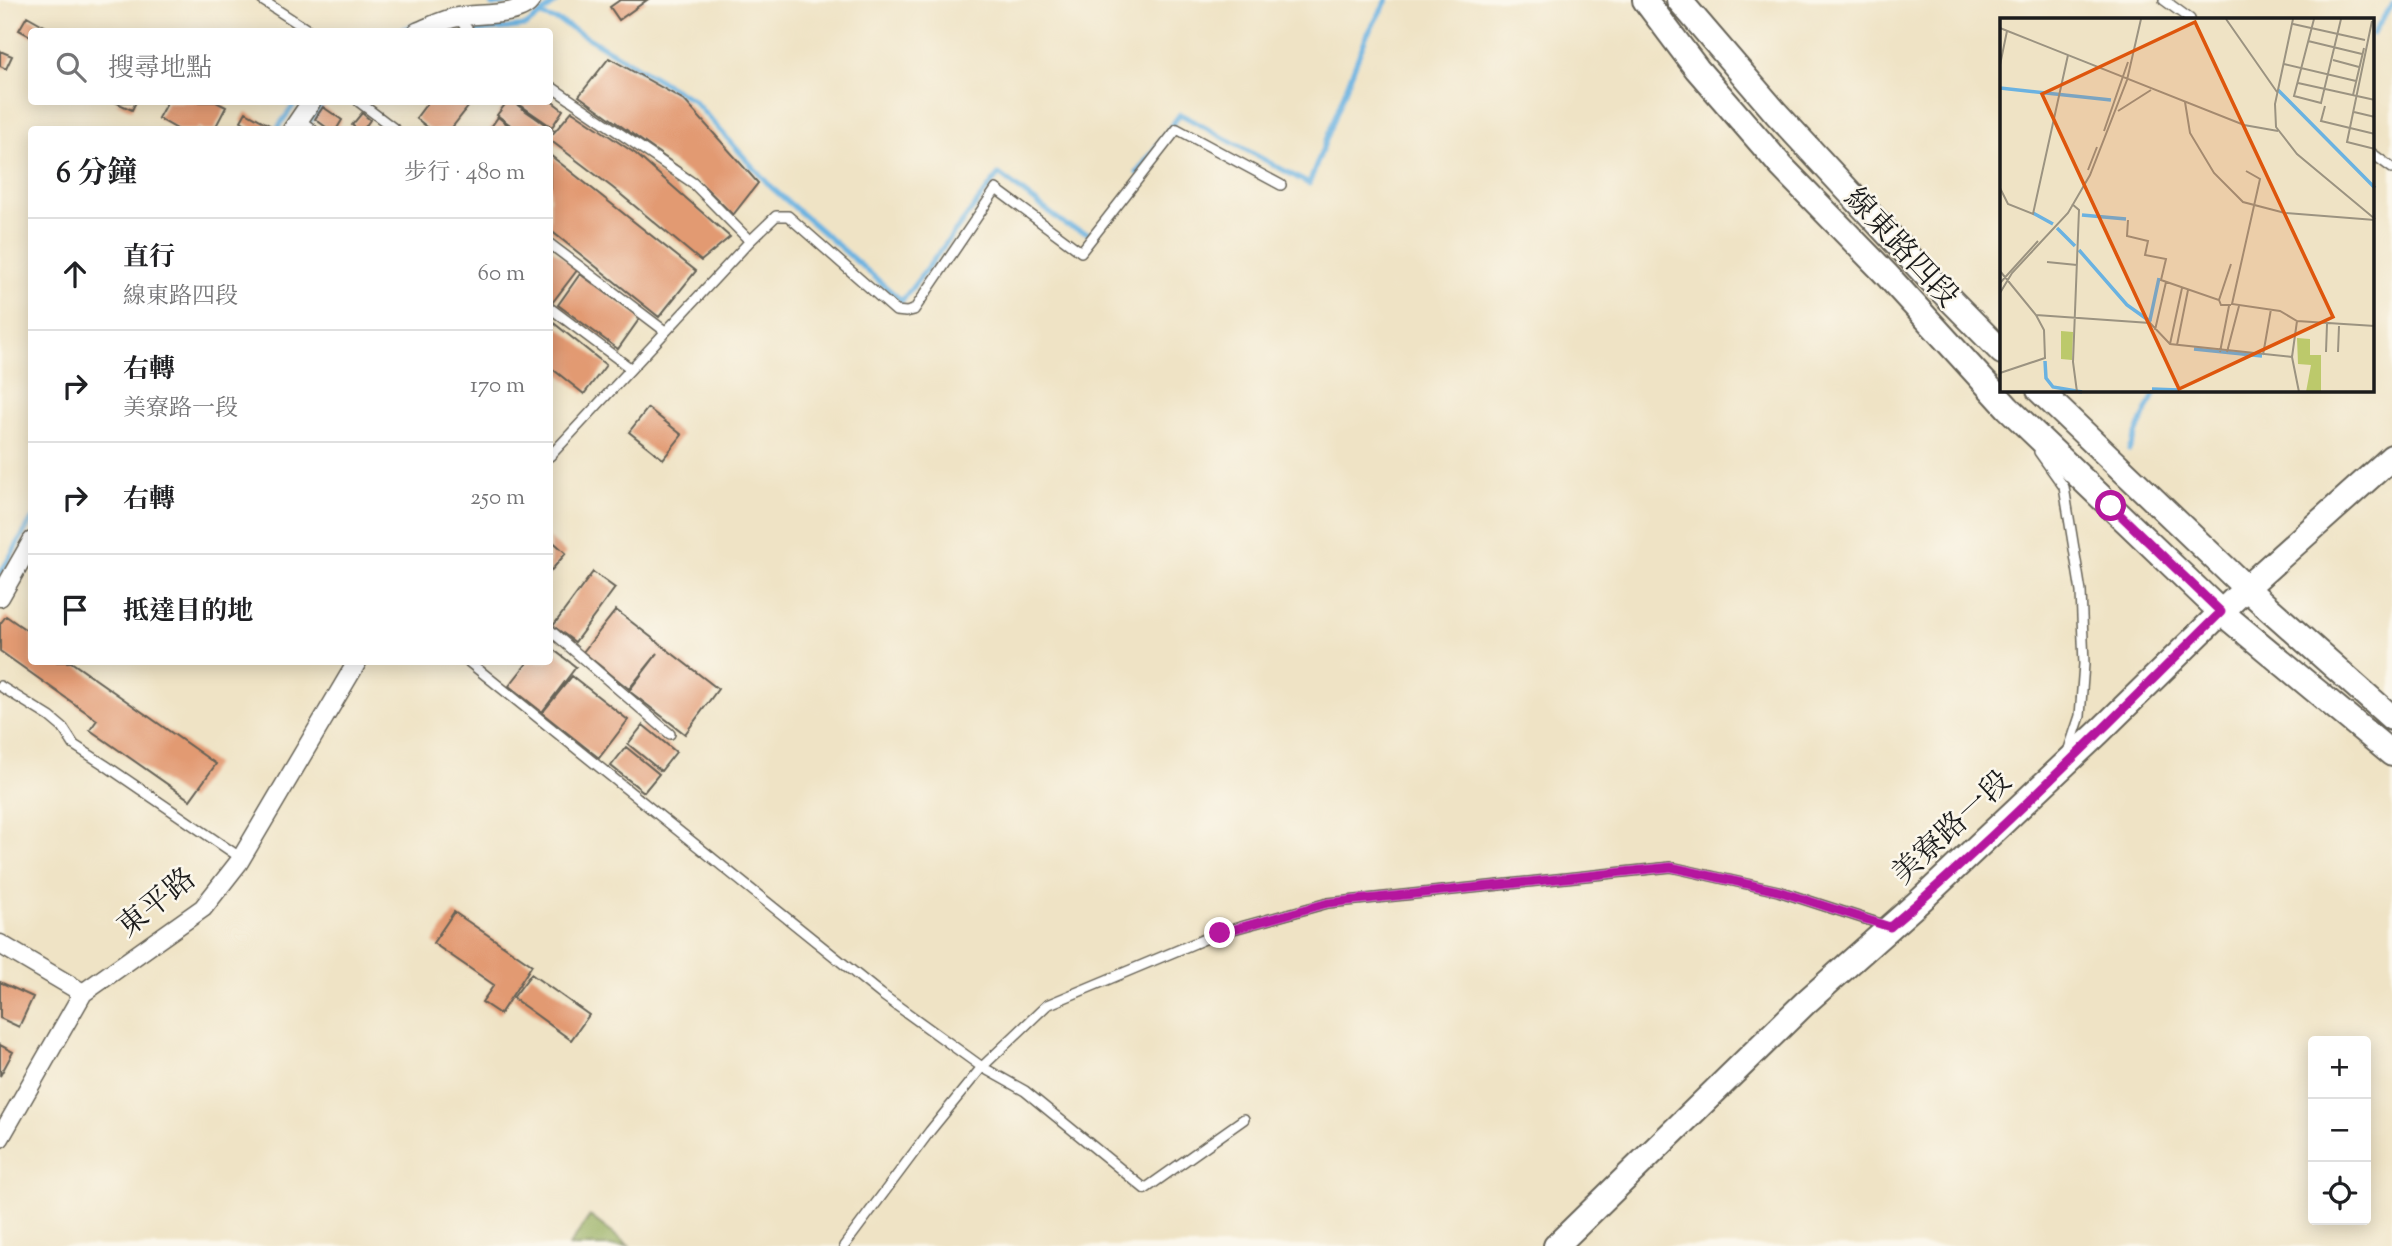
<!DOCTYPE html>
<html lang="zh-TW">
<meta charset="utf-8">
<style>
body{margin:0;font-family:"Sorts Mill Goudy","Noto Serif TC",serif;background:#f6f6f6;color:#202124}
.controls{position:absolute;right:21px;bottom:21px;display:grid;overflow:hidden;border-radius:7px;box-shadow:0 4px 18px #0003}
.controls button{width:63px;height:63px;display:grid;place-items:center;padding:0;border:0;border-bottom:2px solid #e0e0e0;background:#fff;color:#202124;font:35px sans-serif}
.stop{position:absolute;width:21px;height:21px;margin:-16px;border:5px solid #b5179e;border-radius:50%;background:#fff}
.stop.end{background:#b5179e;border-color:#fff;box-shadow:0 2px 7px #0008}
.list{margin:0;padding:0;list-style:none}
h2{display:flex;justify-content:space-between;align-items:center;height:91px;margin:0;padding:0 28px;font-size:30px}
h2 small{font-size:23px;font-weight:400;color:#757577}
.list li{display:grid;grid-template-columns:46px 1fr auto;gap:21px;align-items:center;box-sizing:border-box;height:112px;padding:0 28px;border-top:2px solid #e0e0e0}
.list b{display:block;font-size:26px;white-space:nowrap}
.list p{margin:0;font-size:23px;white-space:nowrap;color:#757577}
.list em{font-size:23px;font-style:normal;color:#757577}
.icon{flex:none;width:38px;height:38px;fill:none;stroke:currentColor;stroke-width:2;stroke-linecap:round;stroke-linejoin:round}
.map{position:relative;flex:none;width:2392px;height:1246px;overflow:hidden}
.search{position:absolute;background:#fff;box-shadow:0 4px 18px #0003;left:28px;top:28px;width:525px;height:77px;display:flex;align-items:center;gap:18px;box-sizing:border-box;padding:0 24px;border-radius:7px;color:#757577;font-size:26px}
.panel{position:absolute;background:#fff;box-shadow:0 4px 18px #0003;left:28px;top:126px;width:525px;height:539px;border-radius:7px}
.map>svg:first-child{display:block}
</style>
<div class="map">
<svg width="2392" height="1246" viewBox="0 0 2392 1246">
<rect width="100%" height="100%" fill="#fbf7ec"/>
<filter id="ink" filterUnits="userSpaceOnUse"><feTurbulence type="fractalNoise" baseFrequency=".0143" numOctaves="2"/><feDisplacementMap in="SourceGraphic" scale="14" xChannelSelector="R" yChannelSelector="G"/><feConvolveMatrix kernelMatrix="1 2 1 2 8 2 1 2 1" color-interpolation-filters="sRGB"/></filter>
<filter id="wash" filterUnits="userSpaceOnUse"><feTurbulence type="fractalNoise" baseFrequency=".00686" numOctaves="4" result="noise"/><feDisplacementMap in="SourceGraphic" scale="28" xChannelSelector="R" yChannelSelector="G"/><feGaussianBlur stdDeviation="1.57" result="paint"/><feColorMatrix in="noise" values="0 0 0 0 0 0 0 0 0 0 0 0 0 0 0 0 0 1.4 0 .05"/><feComposite in="paint" operator="in"/></filter>
<g filter="url(#wash)">
<rect width="100%" height="100%" fill="#efe3c5"/>
<path fill="#95ad5f" stroke="#58643e" stroke-width="2" d="M 590,1216 L 629,1246 L 569,1246 Z"/>
<g fill="none" stroke-linecap="round" stroke-linejoin="round">
<path stroke="#6ab2e1" stroke-width="5" d="M 492,5 L 517,1
M 540,15 L 561,22 L 693,100 L 771,187 L 902,301 L 999,174 L 1066,225 L 1093,235
M 395,32 L 415,25
M 475,32 L 526,26 L 559,0
M 2373,34 L 2392,4
M 276,130 L 296,102
M 304,130 L 324,102
M 1137,173 L 1180,114 L 1309,184 L 1366,37 L 1387,0
M 2129,450 L 2156,390
M 0,574 L 32,519"/>
</g>
<g id="blocks">
<path fill="#e29a72" d="M 620,0 L 647,0 L 619,20 L 610,7 Z
M 27,16 L 50,29 L 48,32 L 32,32 L 32,37 L 19,30 Z
M 0,51 L 12,56 L 6,69 L 0,66 Z
M 609,58 L 684,100 L 758,183 L 733,215 L 701,183 L 579,96 Z
M 550,100 L 563,110 L 552,127 L 516,102 Z
M 115,102 L 136,102 L 132,110 Z
M 167,102 L 216,102 L 226,107 L 214,130 L 203,130 L 198,127 L 197,130 L 179,130 L 158,118 Z
M 428,102 L 472,102 L 450,130 L 431,130 L 416,118 Z
M 507,102 L 513,102 L 553,130 L 517,130 L 497,115 Z
M 323,107 L 342,120 L 336,130 L 330,130 L 315,119 Z
M 572,111 L 636,154 L 730,237 L 701,261 L 613,188 L 550,140 L 550,137 Z
M 246,112 L 273,127 L 272,130 L 256,130 L 241,121 Z
M 362,113 L 370,120 L 363,130 L 358,130 L 352,125 Z
M 498,117 L 514,130 L 489,130 Z
M 550,155 L 696,271 L 659,317 L 550,230 Z
M 550,248 L 578,269 L 552,303 L 550,302 Z
M 580,274 L 640,318 L 618,349 L 558,305 Z
M 550,320 L 606,365 L 584,394 L 550,367 Z
M 648,408 L 682,435 L 663,459 L 629,432 Z
M 550,539 L 566,553 L 550,572 Z
M 593,572 L 615,588 L 575,642 L 553,626 Z
M 616,610 L 718,689 L 685,734 L 629,691 L 658,653 L 629,689 L 583,652 Z
M 6,616 L 32,634 L 32,662 L 71,662 L 216,764 L 190,800 L 90,730 L 97,720 L 0,651 L 0,624 Z
M 550,647 L 576,667 L 542,712 L 509,686 L 528,662 L 550,662 Z
M 572,676 L 628,720 L 599,758 L 542,713 Z
M 643,725 L 676,752 L 661,771 L 628,744 Z
M 626,747 L 659,774 L 644,792 L 611,766 Z
M 454,912 L 532,965 L 500,1014 L 482,1002 L 494,985 L 433,943 Z
M 531,974 L 589,1015 L 571,1040 L 513,998 Z
M 0,982 L 33,997 L 19,1027 L 0,1018 Z
M 0,1045 L 13,1052 L 0,1076 Z"/>
</g>
</g>
<g filter="url(#ink)">
<use href="#blocks" fill-opacity="0" stroke="#666257" stroke-width="2"/>
<g fill="none" stroke-linecap="round" stroke-linejoin="round">
<defs>
<path id="lane" d="M 262,0 L 311,32
M 2164,0 L 2190,19
M 458,18 L 470,32
M 550,86 L 693,183 L 750,241
M 359,102 L 396,130
M 299,119 L 313,130
M 2373,154 L 2392,168
M 550,244 L 665,331
M 550,308 L 630,368
M 2039,452 L 2064,487 L 2081,592 L 2084,664 L 2080,716 L 2069,749
M 550,456 L 750,241 L 776,216 L 788,216 L 896,311 L 906,312 L 914,310 L 996,189 L 1081,252 L 1177,129 L 1281,185
M 550,630 L 670,734
M 469,662 L 881,994 L 982,1067 L 1025,1091 L 1145,1189 L 1244,1119
M 0,686 L 50,717 L 63,728 L 74,745 L 105,765 L 241,858
M 844,1246 L 930,1131 L 982,1067 L 1047,1005 L 1219,933 L 1328,903 L 1671,867 L 1778,891 L 1887,926"/>
<path id="street" d="M 417,32 C 430,27 444,19 458,17 C 477,13 521,17 531,0
M 292,130 L 311,102
M 0,597 L 32,541
M 0,944 L 83,993
M 0,1138 L 83,993 L 203,908 L 239,862 L 357,662"/>
<path id="secondary" d="M 1645,0 L 1697,69 L 1782,167 L 1886,274 L 2008,408 L 2221,612 L 2392,754
M 1679,0 L 1776,113 L 1928,277 L 2002,352
M 2039,390 L 2246,588 L 2392,718
M 1556,1246 L 1806,1002 L 1922,899 L 2098,733 L 2246,588 L 2392,457"/>
</defs>
<use href="#lane" stroke="#666257" stroke-width="12"/>
<use href="#street" stroke="#666257" stroke-width="21"/>
<use href="#secondary" stroke="#666257" stroke-width="28"/>
<use href="#lane" stroke="#fff" stroke-width="9"/>
<use href="#street" stroke="#fff" stroke-width="18"/>
<use href="#secondary" stroke="#fff" stroke-width="24"/>
</g>
</g>
<g fill="none" stroke-linecap="round" stroke-linejoin="round" filter="url(#ink)">
<path stroke="#b5179e" stroke-width="9" d="M 1220,933 L 1328,903 L 1671,867 L 1778,891 L 1890,927 C 2005,829 2113,718 2221,612 L 2111,506"/>
</g>
<g text-anchor="middle" stroke-width="5" stroke-linejoin="round" paint-order="stroke">
<g font-size="30" fill="#1c1c1c" stroke="#fbf7ec">
<text transform="translate(1902 247) rotate(47)" y="10">線東路四段</text>
<text transform="translate(1951 827) rotate(-43)" y="10">美寮路一段</text>
<text transform="translate(156 902) rotate(-39)" y="10">東平路</text>
</g>
</g>
<g transform="translate(2000 18)">
<rect width="374" height="374" fill="#efe3c5"/>
<path d="M 61,313 L 73,314 L 72,342 L 61,341 ZM 297,320 L 310,321 L 310,337 L 321,337 L 321,374 L 306,374 L 311,347 L 298,346 Z" fill="#bcc96b"/>
<path fill="none" stroke="#6ab2e1" stroke-width="3.5" d="M 0,70 L 111,82M 278,72 L 375,170M 33,195 L 53,206M 82,197 L 126,201M 57,210 L 75,228M 79,232 L 127,287 L 151,304M 150,302 L 159,260M 194,331 L 262,338M 45,343 L 46,360 L 53,369 L 82,374M 152,371 L 179,372"/>
<path fill="none" stroke="#9b9381" stroke-width="2" d="M 226,1 L 277,74M 293,1 L 275,86 L 276,109 L 297,136 L 375,201M 314,1 L 294,78 L 321,85 L 341,1M 372,3 L 347,124 L 375,131M 293,6 L 365,22M 0,10 L 244,107 L 278,113M 308,23 L 362,36M 333,42 L 359,49M 284,46 L 356,63M 0,47 L 7,13M 298,65 L 375,82M 353,77 L 364,30M 185,84 L 190,115 L 214,155 L 243,184 L 285,195 L 375,202M 325,88 L 321,103 L 375,116M 118,93 L 151,72M 354,94 L 375,99M 104,113 L 128,44M 88,152 L 97,129M 246,153 L 260,161 L 232,286 L 280,293 L 297,303 L 375,308M 0,170 L 8,186 L 33,196 L 68,37M 72,186 L 79,192 L 73,344 L 77,374M 128,202 L 127,218 L 148,223 L 145,237 L 166,241 L 161,262 L 219,282 L 221,287 L 231,287M 47,244 L 77,247M 0,253 L 36,297 L 44,312 L 45,340 L 0,355M 0,265 L 38,223M 0,275 L 12,255 L 68,195 L 90,157 L 127,62 L 141,1M 219,282 L 231,246M 36,297 L 150,305 L 170,326 L 292,339 L 299,374M 155,312 L 166,264M 170,326 L 182,270M 177,327 L 188,272M 220,334 L 229,288M 227,334 L 239,288M 326,334 L 327,306M 338,334 L 339,308M 263,337 L 271,291M 292,339 L 297,303M 150,373 L 182,374M 37,374 L 64,374"/>
<path fill="#de560d" fill-opacity="0.15" stroke="#de560d" stroke-width="3.5" d="M 195,4 L 333,299 L 179,371 L 42,76 Z"/>
<rect width="374" height="374" fill="none" stroke="#1c1c1c" stroke-width="3.5"/>
</g>
</svg>
<div class="controls">
<button>+</button>
<button>−</button>
<button><svg class="icon" aria-label="locate" viewBox="0 0 24 24"><circle cx="12" cy="12" r="6"/><path d="M12 2v4M12 18v4M2 12h4M18 12h4"/></svg></button>
</div>
<div class="stop" style="left:2111px;top:506px"></div>
<div class="stop end" style="left:1220px;top:933px"></div>
<div class="search"><svg class="icon" aria-label="search" viewBox="0 0 24 24"><circle cx="10" cy="10" r="6"/><path d="M15 15l6 6"/></svg>搜尋地點</div>
<section class="panel">
<h2>6 分鐘<small>步行 · 480 m</small></h2>
<ul class="list">
<li><svg class="icon" aria-label="ahead" viewBox="0 0 24 24"><path d="M12 20V5M6 11l6-6 6 6"/></svg><div><b>直行</b><p>線東路四段</p></div><em>60 m</em></li>
<li><svg class="icon" aria-label="right" viewBox="0 0 24 24"><path d="M7 20v-9h11M14 6l5 5-5 5"/></svg><div><b>右轉</b><p>美寮路一段</p></div><em>170 m</em></li>
<li><svg class="icon" aria-label="right" viewBox="0 0 24 24"><path d="M7 20v-9h11M14 6l5 5-5 5"/></svg><div><b>右轉</b></div><em>250 m</em></li>
<li><svg class="icon" aria-label="arrive" viewBox="0 0 24 24"><path d="M6 21V4h12l-3 4 3 4H6"/></svg><div><b>抵達目的地</b></div></li>
</ul>
</section>
</div>
